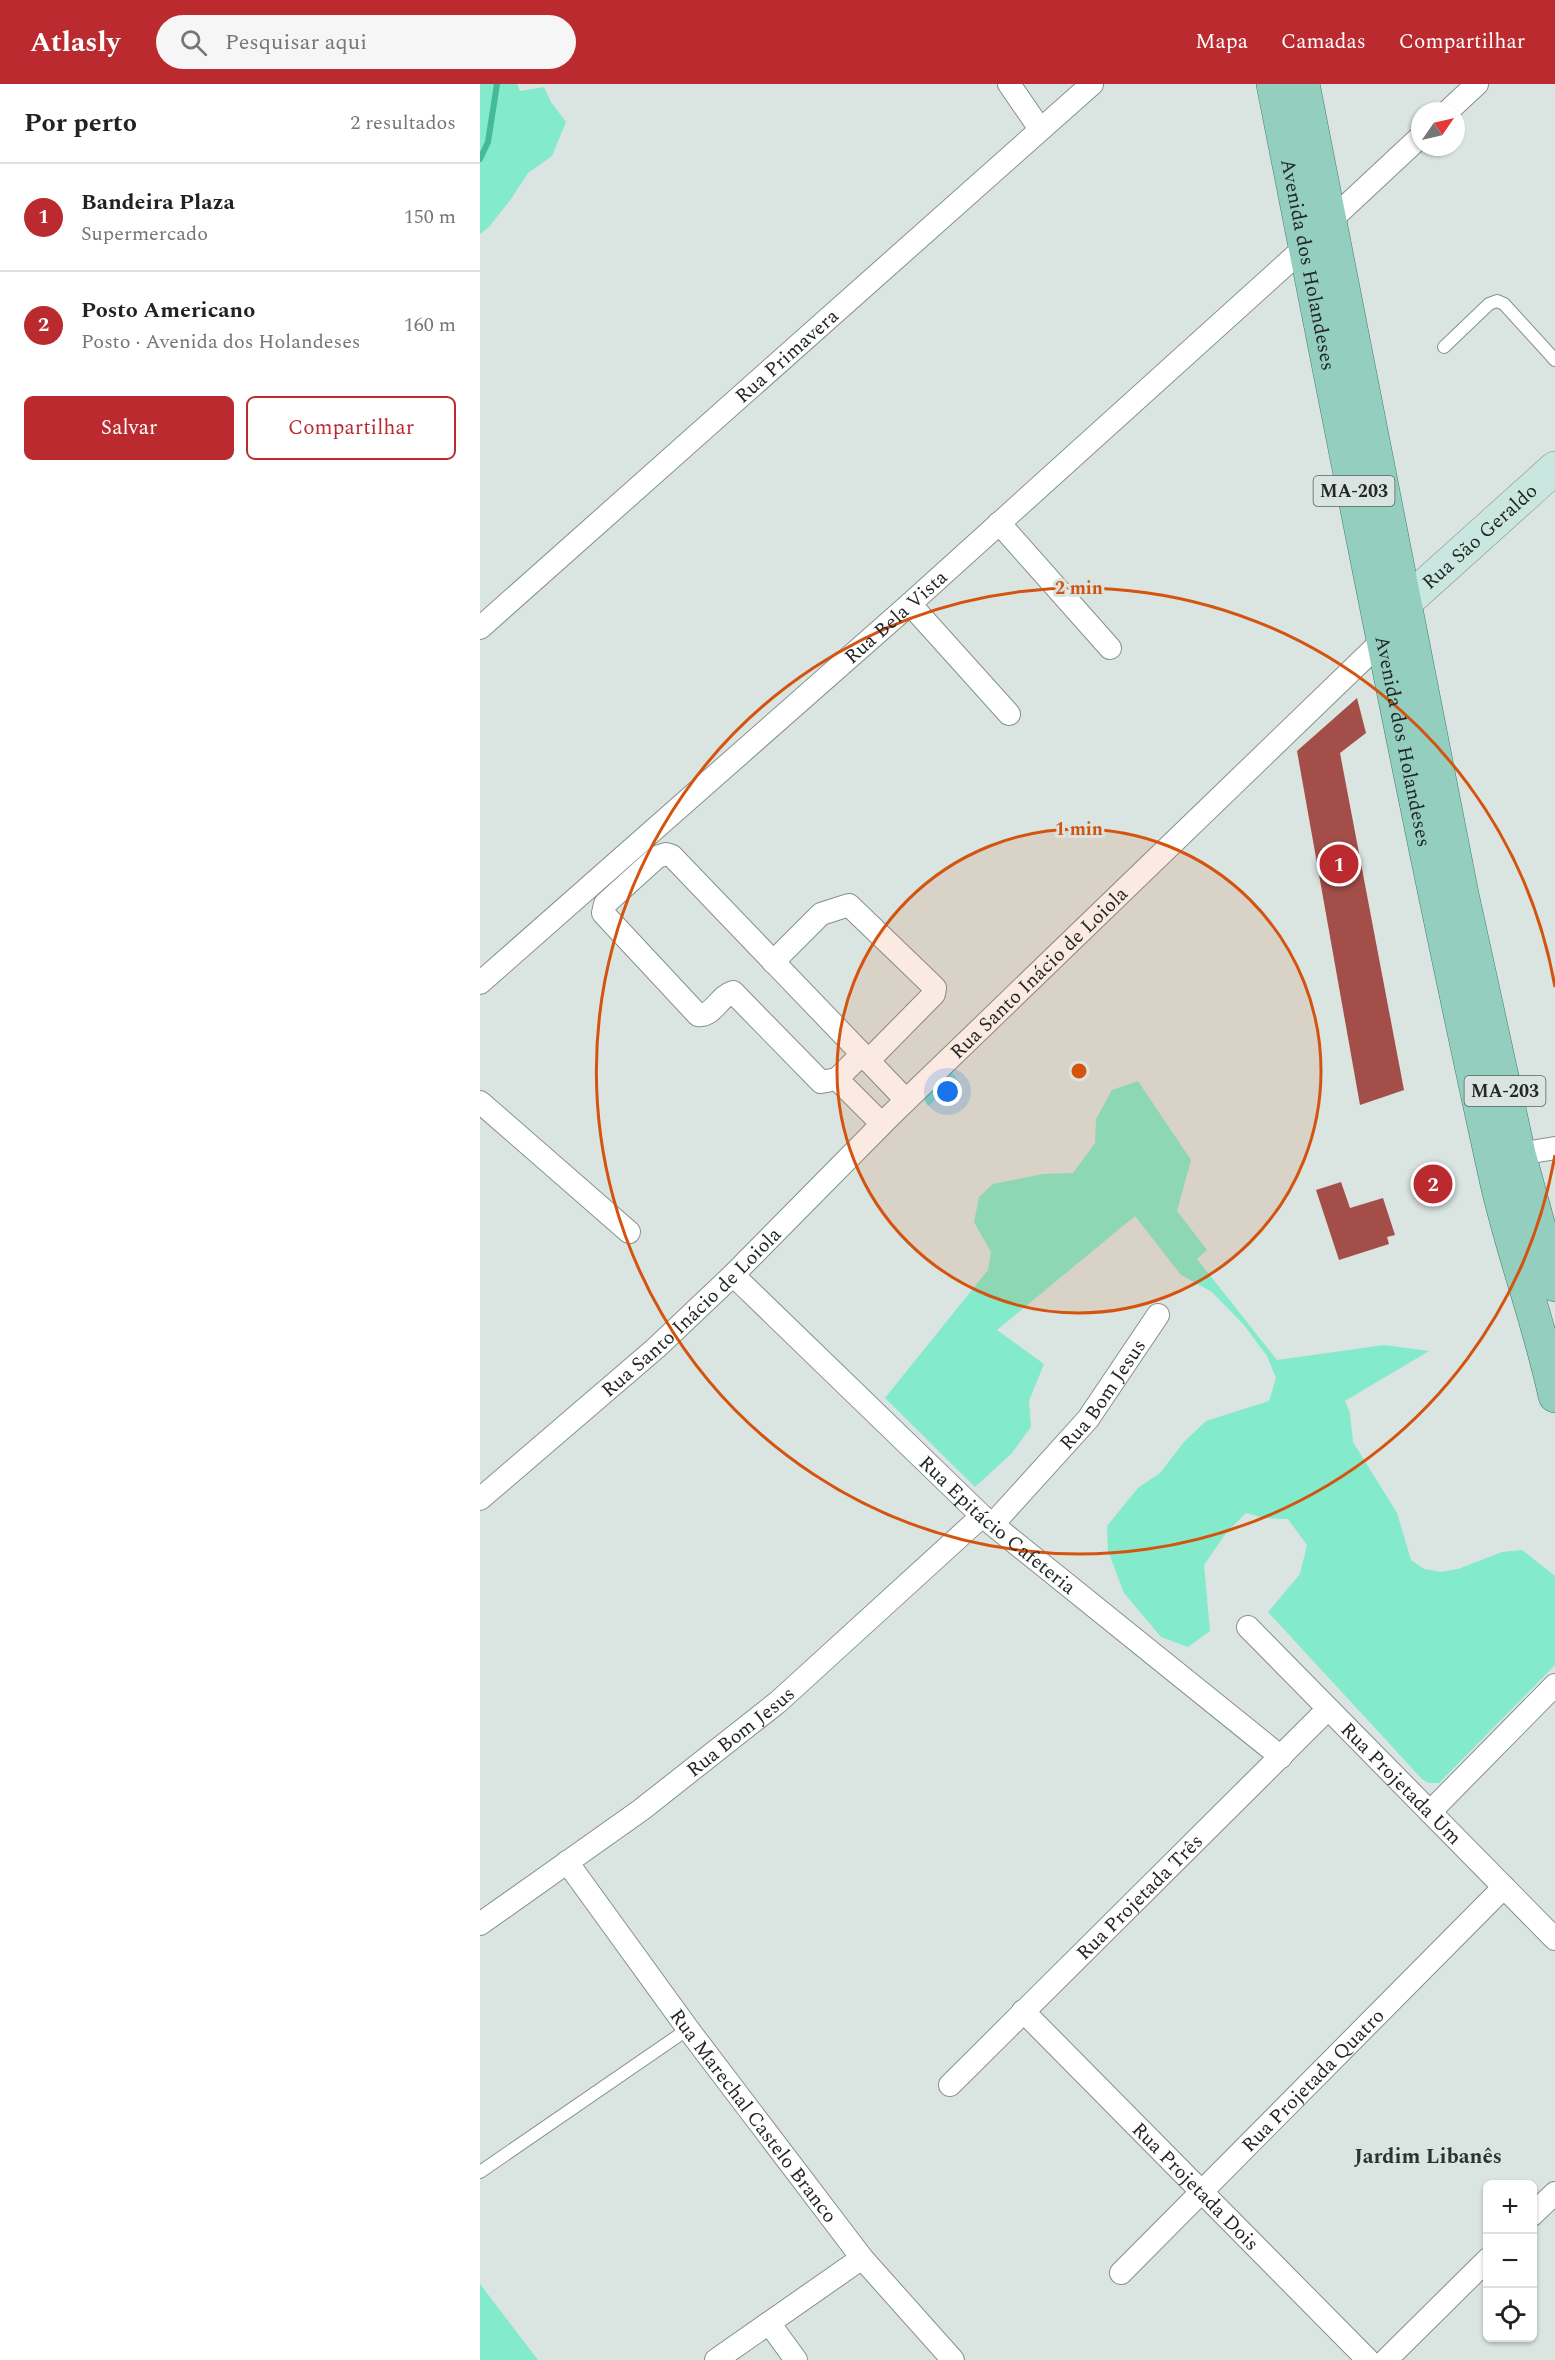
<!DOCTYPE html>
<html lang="pt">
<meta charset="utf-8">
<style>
body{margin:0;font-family:Spectral,serif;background:#f6f6f6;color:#222}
.controls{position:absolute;right:18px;bottom:18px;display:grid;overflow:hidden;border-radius:9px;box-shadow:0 2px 4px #0004}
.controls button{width:54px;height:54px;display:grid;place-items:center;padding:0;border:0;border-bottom:2px solid #e0e0e0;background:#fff;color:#222;font:30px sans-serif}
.compass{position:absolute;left:931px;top:18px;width:54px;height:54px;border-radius:50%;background:#fff;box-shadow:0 2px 4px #0004;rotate:56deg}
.you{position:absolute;left:468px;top:1008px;width:21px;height:21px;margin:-15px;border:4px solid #fff;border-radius:50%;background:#1a73e8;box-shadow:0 0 0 9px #1a73e833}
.badge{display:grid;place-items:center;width:39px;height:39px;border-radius:50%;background:#ba2a2f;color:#fff;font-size:20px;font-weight:700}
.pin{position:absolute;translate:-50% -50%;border:3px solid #fff;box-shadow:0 2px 6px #0006}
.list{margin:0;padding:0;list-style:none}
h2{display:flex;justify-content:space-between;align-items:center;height:78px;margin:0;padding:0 24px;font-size:26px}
h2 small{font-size:20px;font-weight:400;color:#767676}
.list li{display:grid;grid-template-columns:39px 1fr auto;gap:18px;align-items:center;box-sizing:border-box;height:108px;padding:0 24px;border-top:2px solid #e0e0e0}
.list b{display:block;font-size:22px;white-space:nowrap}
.list p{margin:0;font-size:20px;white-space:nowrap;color:#767676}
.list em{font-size:20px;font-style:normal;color:#767676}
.actions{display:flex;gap:12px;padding:18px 24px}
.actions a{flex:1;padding:14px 0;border:2px solid #ba2a2f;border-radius:9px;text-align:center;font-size:21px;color:#ba2a2f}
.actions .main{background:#ba2a2f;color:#fff}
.icon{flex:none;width:33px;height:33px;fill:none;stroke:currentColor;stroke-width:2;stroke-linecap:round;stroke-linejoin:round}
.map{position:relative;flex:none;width:1075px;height:2276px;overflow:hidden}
header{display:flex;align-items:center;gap:36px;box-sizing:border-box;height:84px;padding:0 30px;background:#ba2a2f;color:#fff}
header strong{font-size:28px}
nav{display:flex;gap:33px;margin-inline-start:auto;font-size:21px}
.search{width:420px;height:54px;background:#f6f6f6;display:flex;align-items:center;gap:15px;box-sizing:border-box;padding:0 21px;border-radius:33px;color:#767676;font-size:22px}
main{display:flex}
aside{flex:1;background:#fff}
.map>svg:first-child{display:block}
</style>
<header>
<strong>Atlasly</strong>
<div class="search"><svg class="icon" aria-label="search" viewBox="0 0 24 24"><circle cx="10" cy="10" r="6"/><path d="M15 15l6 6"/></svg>Pesquisar aqui</div>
<nav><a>Mapa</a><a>Camadas</a><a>Compartilhar</a></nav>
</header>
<main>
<aside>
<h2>Por perto<small>2 resultados</small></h2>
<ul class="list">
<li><span class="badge">1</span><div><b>Bandeira Plaza</b><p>Supermercado</p></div><em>150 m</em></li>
<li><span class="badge">2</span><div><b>Posto Americano</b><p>Posto · Avenida dos Holandeses</p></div><em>160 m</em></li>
</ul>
<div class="actions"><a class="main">Salvar</a><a>Compartilhar</a></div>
</aside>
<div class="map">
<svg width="1075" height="2276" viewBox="0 0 1075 2276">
<rect width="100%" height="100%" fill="#dae4e0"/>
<path fill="#83eacb" d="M 0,0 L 37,0 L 40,7 L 64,3 L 71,18 L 86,38 L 72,72 L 48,89 L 31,115 L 9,143 L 0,150 Z
M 469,984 L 478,997 L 448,1022 L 441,1013 Z
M 658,997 L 711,1076 L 697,1127 L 727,1166 L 717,1175 L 797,1276 L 904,1261 L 949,1267 L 865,1317 L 870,1329 L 873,1358 L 917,1429 L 931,1476 L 944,1485 L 961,1488 L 978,1485 L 1022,1468 L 1042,1466 L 1075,1492 L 1075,1581 L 959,1699 L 949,1699 L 942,1695 L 788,1528 L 820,1490 L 827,1461 L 808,1435 L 785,1434 L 766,1429 L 746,1449 L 724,1481 L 730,1547 L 708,1563 L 681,1553 L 644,1509 L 628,1467 L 627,1442 L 658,1404 L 680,1389 L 704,1358 L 726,1337 L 789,1317 L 796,1294 L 787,1272 L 764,1241 L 732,1208 L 701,1191 L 655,1132 L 517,1246 L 564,1280 L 549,1317 L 551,1343 L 531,1370 L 495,1403 L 405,1314 L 508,1186 L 511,1168 L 494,1138 L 499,1113 L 513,1100 L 563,1090 L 593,1089 L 615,1059 L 616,1035 L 632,1006 Z
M 0,2200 L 58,2276 L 0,2276 Z"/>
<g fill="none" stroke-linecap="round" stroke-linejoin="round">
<path stroke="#44ba9a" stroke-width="6" d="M 0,75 L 8,58 L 17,0"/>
</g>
<path fill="#a44e49" d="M 877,614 L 886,649 L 860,669 L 924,1006 L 880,1021 L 817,667 Z
M 861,1098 L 870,1124 L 903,1114 L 915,1151 L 907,1153 L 909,1160 L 859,1176 L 836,1106 Z"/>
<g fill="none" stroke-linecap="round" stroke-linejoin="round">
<defs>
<path id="lane" d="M 964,263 L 1009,220 L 1017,217 L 1024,220 L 1075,276
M 0,2088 L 208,1945"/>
<g id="street">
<path d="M 529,0 L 560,45"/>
<path d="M 968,27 L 997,0"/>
<path d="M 850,137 L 940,53"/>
<path d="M 519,439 L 630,564"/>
<path d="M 430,520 L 529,630"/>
<path id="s1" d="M 0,544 L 612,0"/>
<path d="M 293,878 L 341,830 L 369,821 L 452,901 L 455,904 L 454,910 L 388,977"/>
<path id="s2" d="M 0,899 L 430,520 L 825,163"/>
<path d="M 357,995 L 341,998 L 253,908 C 239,912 233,933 218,931 L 123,829 L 125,820 L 177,773 L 186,770 L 192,772 L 382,970"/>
<path d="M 0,1018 L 149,1148"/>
<path d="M 402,1040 L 357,995 L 382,970 L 426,1016"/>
<path d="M 1039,1070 L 1075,1064"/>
<path id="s3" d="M 253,1191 L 502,1432 L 801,1673"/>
<path id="s4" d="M 0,1415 L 176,1264 L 253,1191 L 412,1030 L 903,556"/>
<path id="s5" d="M 513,1440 L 608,1335 L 678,1231"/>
<path id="s6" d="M 768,1543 L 1075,1855"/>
<path d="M 950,1728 L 1075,1601"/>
<path id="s7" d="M 87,1778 L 208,1945 L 382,2174 L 473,2276"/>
<path id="s8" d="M 0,1840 L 161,1726 L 298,1618 L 502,1432"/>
<path id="s9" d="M 543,1927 L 888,2276"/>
<path id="s10" d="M 470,2001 L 848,1625"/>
<path d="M 1052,2131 L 1075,2109"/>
<path id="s11" d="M 641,2189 L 1024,1803"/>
<path d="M 289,2239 L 316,2276"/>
<path d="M 236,2276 L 382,2174"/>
<path d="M 906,2276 L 1008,2175"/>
</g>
<g id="secondary">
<path id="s12" d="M 925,519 L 1075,384"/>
</g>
<g id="primary">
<path id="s13" d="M 793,0 C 865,364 935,728 1015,1091 C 1031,1165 1059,1237 1075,1312"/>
<path d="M 823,0 L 982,810 L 1039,1070 L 1075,1201"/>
</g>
</defs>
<use href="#lane" stroke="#87908d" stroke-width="14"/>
<use href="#street" stroke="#87908d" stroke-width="24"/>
<use href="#secondary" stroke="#87908d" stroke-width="34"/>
<use href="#primary" stroke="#3e7f6c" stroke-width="34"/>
<use href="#lane" stroke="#fff" stroke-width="12"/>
<use href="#street" stroke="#fff" stroke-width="22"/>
<use href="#secondary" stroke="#c9e7de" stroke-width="33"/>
<use href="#primary" stroke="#94cebe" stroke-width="33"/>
</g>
<circle cx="599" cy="987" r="242" fill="#d4540f" fill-opacity=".12"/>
<g fill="none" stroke="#d4540f" stroke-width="3">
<circle cx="599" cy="987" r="242"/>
<path d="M1075 1071A483 483 0 1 1 1075 903"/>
</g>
<g text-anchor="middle" stroke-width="6" stroke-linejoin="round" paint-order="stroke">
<g fill="#dae4e0" stroke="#5b605e" stroke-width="1.5">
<rect x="833.5" y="392" width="81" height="30" rx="4.5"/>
<rect x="984.5" y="992" width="81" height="30" rx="4.5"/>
</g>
<g font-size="18" font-weight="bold" fill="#242726">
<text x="874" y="413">MA-203</text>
<text x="1025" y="1013">MA-203</text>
</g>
<g font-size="20" fill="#242726" stroke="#dae4e0">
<text dy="7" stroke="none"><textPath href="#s13" startOffset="184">Avenida dos Holandeses</textPath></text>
<text dy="7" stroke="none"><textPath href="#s1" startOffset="410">Rua Primavera</textPath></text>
<text dy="7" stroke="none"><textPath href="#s12" startOffset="100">Rua São Geraldo</textPath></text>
<text dy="7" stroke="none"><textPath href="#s2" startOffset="554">Rua Bela Vista</textPath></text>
<text dy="7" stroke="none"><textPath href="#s13" startOffset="670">Avenida dos Holandeses</textPath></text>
<text dy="7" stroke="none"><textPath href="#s4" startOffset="768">Rua Santo Inácio de Loiola</textPath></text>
<text dy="7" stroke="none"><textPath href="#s4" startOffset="282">Rua Santo Inácio de Loiola</textPath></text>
<text dy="7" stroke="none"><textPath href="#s5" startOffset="170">Rua Bom Jesus</textPath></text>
<text dy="7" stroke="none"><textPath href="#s3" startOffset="364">Rua Epitácio Cafeteria</textPath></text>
<text dy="7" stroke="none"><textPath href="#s8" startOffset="324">Rua Bom Jesus</textPath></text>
<text dy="7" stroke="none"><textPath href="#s6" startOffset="219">Rua Projetada Um</textPath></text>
<text dy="7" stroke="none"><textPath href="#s10" startOffset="267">Rua Projetada Três</textPath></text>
<text dy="7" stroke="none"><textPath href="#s11" startOffset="272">Rua Projetada Quatro</textPath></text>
<text dy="7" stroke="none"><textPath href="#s7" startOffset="315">Rua Marechal Castelo Branco</textPath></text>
<text dy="7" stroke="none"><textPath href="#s9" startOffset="246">Rua Projetada Dois</textPath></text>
</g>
<g font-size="21" font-weight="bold" fill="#2b3330" stroke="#dae4e0">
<text x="948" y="2079">Jardim Libanês</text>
</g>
</g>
<circle cx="599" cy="987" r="9" fill="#d4540f" stroke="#dae4e0" stroke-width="3"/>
<g font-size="18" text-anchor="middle" font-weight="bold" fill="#d4540f" stroke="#dae4e0" stroke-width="6" stroke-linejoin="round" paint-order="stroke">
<text x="599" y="510">2 min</text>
<text x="599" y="751">1 min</text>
</g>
</svg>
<div class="controls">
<button>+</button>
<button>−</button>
<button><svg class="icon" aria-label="locate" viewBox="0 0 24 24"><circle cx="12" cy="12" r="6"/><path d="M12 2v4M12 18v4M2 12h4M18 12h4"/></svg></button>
</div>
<svg class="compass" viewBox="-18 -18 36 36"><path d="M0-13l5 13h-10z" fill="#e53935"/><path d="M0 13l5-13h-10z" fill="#767676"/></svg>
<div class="you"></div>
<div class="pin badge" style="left:859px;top:780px">1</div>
<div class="pin badge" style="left:953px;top:1100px">2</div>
</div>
</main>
